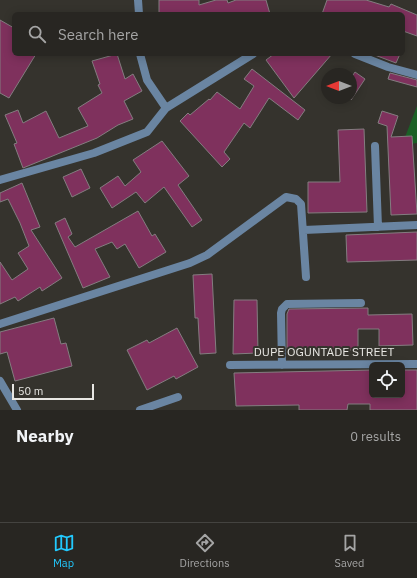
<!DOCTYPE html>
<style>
body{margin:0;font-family:"IBM Plex Sans",sans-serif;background:#302e2a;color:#f1f3f6}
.controls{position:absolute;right:12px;bottom:12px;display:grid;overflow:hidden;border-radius:6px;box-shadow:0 2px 10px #0003}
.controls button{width:36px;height:36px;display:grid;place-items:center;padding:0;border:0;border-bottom:1px solid #444340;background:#282622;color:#f1f3f6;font:20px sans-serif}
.compass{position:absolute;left:321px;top:68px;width:36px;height:36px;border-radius:50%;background:#282622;box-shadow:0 2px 10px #0003;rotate:270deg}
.scale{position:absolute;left:12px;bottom:10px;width:82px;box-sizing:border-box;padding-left:4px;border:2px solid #e8e7e3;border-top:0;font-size:11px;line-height:14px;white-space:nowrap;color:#e8e7e3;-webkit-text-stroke:3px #35332d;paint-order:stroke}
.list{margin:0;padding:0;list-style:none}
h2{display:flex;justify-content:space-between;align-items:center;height:52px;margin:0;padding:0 16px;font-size:17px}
h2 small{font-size:13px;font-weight:400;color:#a5a5a5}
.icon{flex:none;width:22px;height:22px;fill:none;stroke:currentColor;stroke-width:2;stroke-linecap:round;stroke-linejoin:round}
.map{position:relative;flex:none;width:417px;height:410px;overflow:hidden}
.search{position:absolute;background:#282622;box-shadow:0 2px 10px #0003;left:12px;right:12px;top:12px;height:44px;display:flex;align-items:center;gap:10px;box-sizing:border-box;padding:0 14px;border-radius:6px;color:#a5a5a5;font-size:15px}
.sheet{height:112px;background:#282622}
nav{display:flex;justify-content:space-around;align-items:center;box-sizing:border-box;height:56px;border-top:1px solid #444340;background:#282622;font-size:11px;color:#a5a5a5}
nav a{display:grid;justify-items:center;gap:2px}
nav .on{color:#22c9fe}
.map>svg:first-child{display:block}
</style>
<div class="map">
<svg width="417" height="410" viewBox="0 0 417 410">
<rect width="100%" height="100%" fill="#35332d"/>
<path fill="#1b6026" d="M 417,106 L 417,143 L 402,145 Z"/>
<path fill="#7f315d" stroke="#847d80" d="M 159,0 L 199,0 L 199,5 L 216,0 L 227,0 L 228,3 L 236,0 L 266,0 L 270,14 L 159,14 Z
M 327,0 L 366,0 L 389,7 L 391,4 L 417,15 L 417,36 L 403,31 L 403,14 L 322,14 Z
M 0,20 L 14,28 L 14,54 L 36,54 L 9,98 L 0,93 Z
M 117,54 L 125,79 L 133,74 L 142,91 L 124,101 L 133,119 L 118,125 L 97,138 L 23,168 L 14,144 L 17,143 L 5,115 L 18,110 L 23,123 L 46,111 L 59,138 L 88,126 L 78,108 L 102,93 L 98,85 L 100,84 L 92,61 Z
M 274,54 L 332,54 L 294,98 L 266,60 Z
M 372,54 L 400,54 L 396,63 Z
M 252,69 L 305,110 L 298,120 L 269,98 L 250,128 L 244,123 L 224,152 L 230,159 L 222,167 L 180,121 L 188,113 L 190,115 L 209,99 L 210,100 L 217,92 L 240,109 L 254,86 L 244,79 Z
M 355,72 L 365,79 L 351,100 L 351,78 Z
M 390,73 L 417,80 L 417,87 L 388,79 Z
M 382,111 L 398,116 L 391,137 L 412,136 L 417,214 L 391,215 L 387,126 L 378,123 Z
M 364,129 L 367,212 L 308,213 L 308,182 L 340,182 L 338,130 Z
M 162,141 L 189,176 L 178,185 L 202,220 L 192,227 L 164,187 L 145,203 L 136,192 L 112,208 L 100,188 L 118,176 L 125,186 L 141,172 L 133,160 Z
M 81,169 L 90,188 L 72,197 L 63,177 Z
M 22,183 L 40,227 L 31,230 L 62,278 L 42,291 L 40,287 L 18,301 L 15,297 L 0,304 L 0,262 L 12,280 L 28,269 L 18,253 L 29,246 L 20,223 L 8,199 L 0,202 L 0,193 Z
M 138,211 L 152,236 L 155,234 L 166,252 L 139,268 L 125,244 L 117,249 L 112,242 L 95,249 L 110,277 L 83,288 L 55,223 L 65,218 L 72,234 L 68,237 L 75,247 Z
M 417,232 L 417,260 L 347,262 L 346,235 Z
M 212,274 L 216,353 L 200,354 L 198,318 L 195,318 L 193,275 Z
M 234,300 L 257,300 L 258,353 L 233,354 Z
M 368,308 L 368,315 L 412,314 L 413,345 L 379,346 L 379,329 L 358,329 L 358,350 L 287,350 L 287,314 L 289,309 Z
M 54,318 L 61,344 L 66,343 L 72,366 L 15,381 L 7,352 L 0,354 L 0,332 Z
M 177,328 L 198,367 L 176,379 L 174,376 L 147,390 L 127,350 L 147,340 L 149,343 Z
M 372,370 L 372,395 L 402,395 L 402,370 L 417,370 L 417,410 L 370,410 L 370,404 L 348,404 L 347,410 L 299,410 L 299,405 L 236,406 L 234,373 Z"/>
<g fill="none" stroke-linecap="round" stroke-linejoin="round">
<path stroke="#6a85a2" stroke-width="8" d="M 138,0 L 139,14
M 140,54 L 147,80 L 166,108
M 355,54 L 388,67 L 417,75
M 375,146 L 378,227
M 0,180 L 94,153 L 147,132 L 166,108 L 253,54
M 304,230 L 417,225
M 0,324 L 190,263 L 207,255 L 286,197 L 296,199 L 301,204 L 306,277
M 230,365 L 417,364
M 282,365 L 281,313 L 282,309 L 287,304 L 361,303
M 0,381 L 17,410
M 140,410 L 178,397"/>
</g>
<g text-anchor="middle" stroke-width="4" stroke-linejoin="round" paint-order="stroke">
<g font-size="12" fill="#e8e7e3" stroke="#35332d">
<text x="324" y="356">DUPE OGUNTADE STREET</text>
</g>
</g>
</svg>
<div class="controls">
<button><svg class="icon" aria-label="locate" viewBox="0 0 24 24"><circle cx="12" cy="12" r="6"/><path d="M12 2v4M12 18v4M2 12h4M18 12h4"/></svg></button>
</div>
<svg class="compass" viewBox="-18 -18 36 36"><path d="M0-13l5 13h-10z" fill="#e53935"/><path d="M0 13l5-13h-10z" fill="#a5a5a5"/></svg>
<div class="scale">50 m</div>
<div class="search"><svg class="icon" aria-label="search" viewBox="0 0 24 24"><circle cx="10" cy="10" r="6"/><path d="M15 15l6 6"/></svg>Search here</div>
</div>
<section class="sheet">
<h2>Nearby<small>0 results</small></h2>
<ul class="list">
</ul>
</section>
<nav>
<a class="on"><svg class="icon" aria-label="map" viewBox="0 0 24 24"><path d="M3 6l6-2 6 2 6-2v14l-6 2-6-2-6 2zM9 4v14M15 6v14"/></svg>Map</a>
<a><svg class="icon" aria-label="directions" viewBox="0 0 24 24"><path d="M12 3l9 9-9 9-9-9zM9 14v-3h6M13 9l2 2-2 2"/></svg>Directions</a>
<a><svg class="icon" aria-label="saved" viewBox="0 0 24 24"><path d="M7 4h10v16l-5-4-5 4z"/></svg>Saved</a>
</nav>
